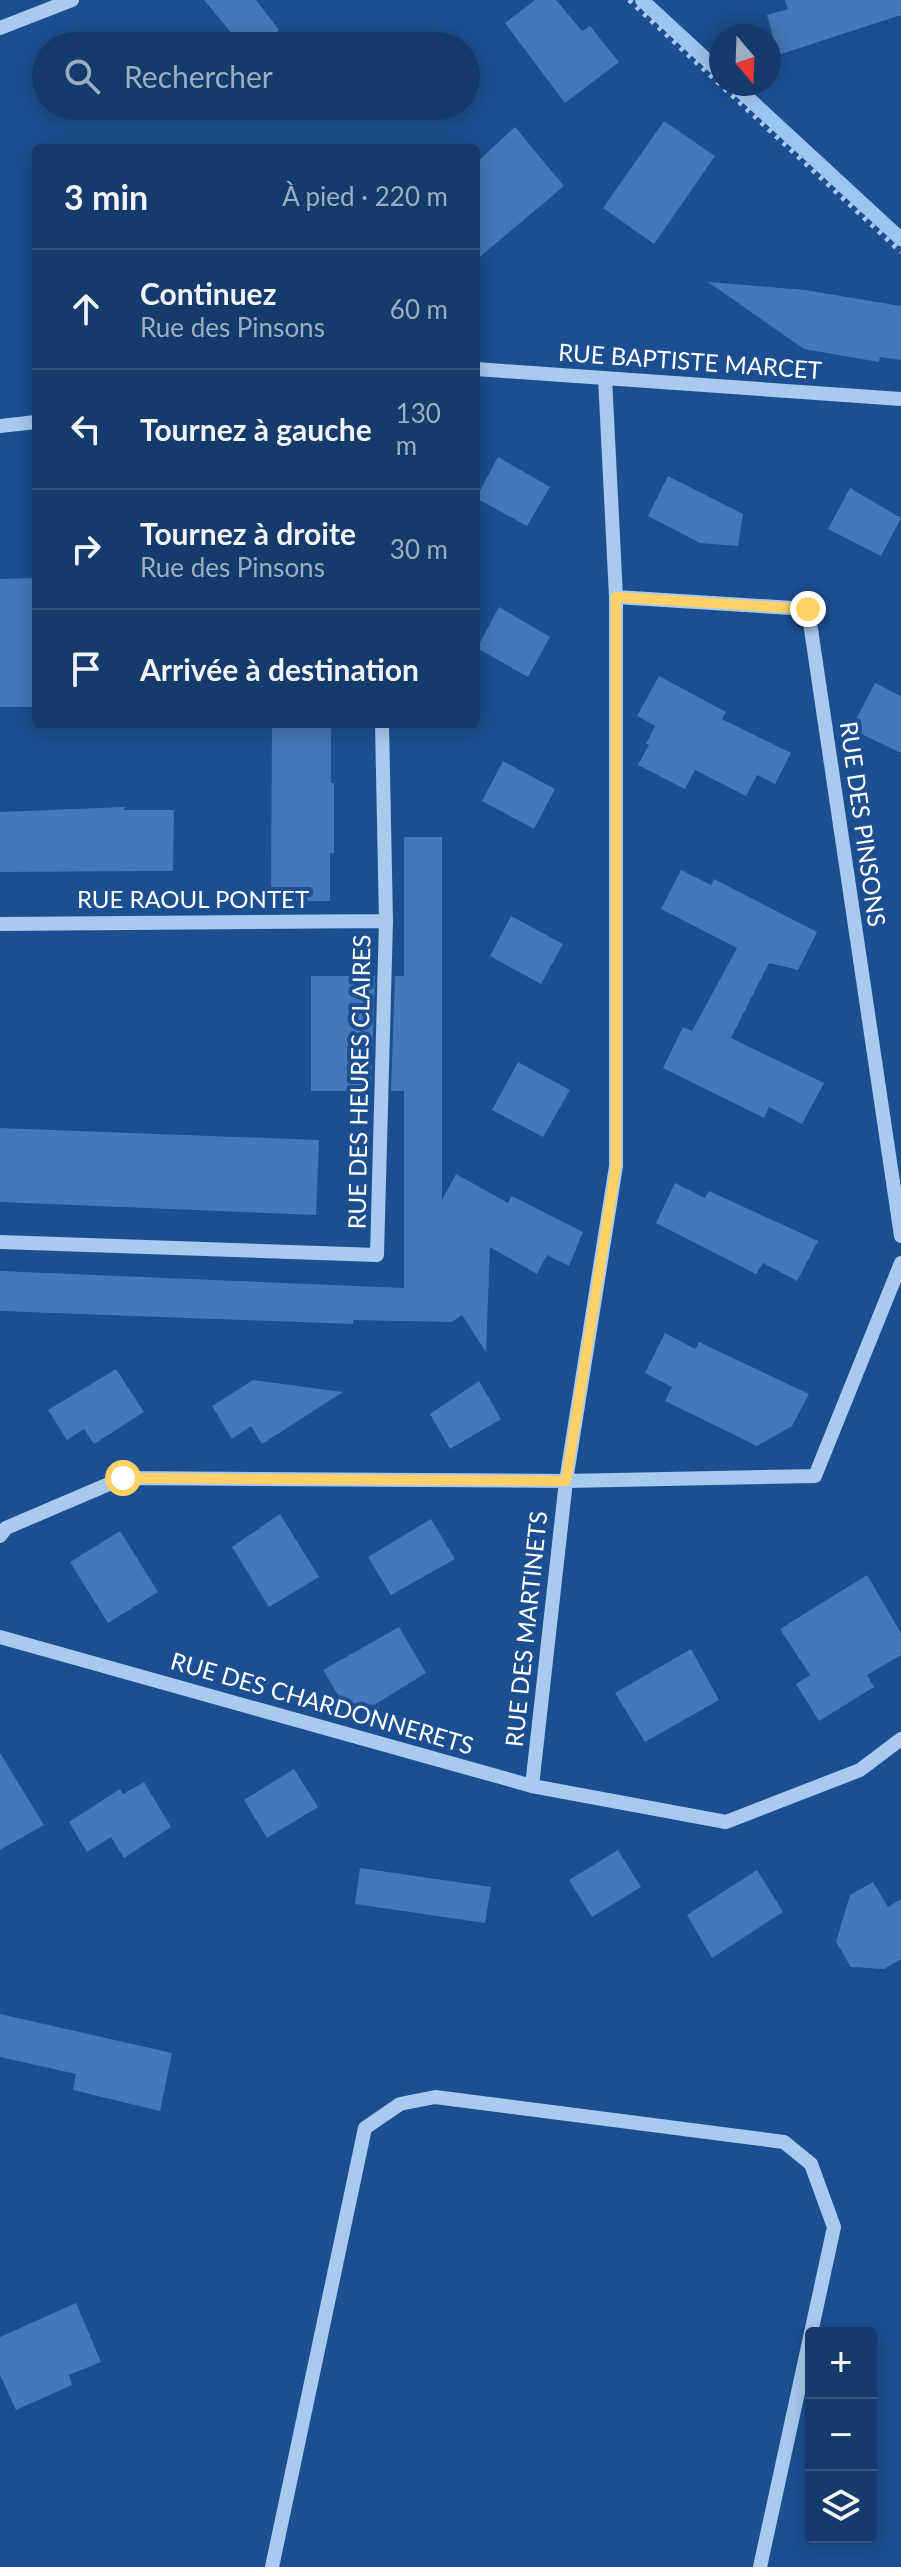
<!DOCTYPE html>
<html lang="fr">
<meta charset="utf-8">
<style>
body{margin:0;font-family:Lato,sans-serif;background:#214673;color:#f1f3f6}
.controls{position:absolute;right:24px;bottom:24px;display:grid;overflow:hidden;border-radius:8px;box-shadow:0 4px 20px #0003}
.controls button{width:72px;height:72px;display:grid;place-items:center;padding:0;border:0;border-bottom:2px solid #33557e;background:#143b6b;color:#f1f3f6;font:40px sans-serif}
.compass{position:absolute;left:709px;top:24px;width:72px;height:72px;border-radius:50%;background:#143b6b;box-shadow:0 4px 20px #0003;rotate:161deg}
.stop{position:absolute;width:24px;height:24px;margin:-18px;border:6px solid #ffd166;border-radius:50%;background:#fff}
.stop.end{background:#ffd166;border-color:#fff;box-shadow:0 2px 8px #0008}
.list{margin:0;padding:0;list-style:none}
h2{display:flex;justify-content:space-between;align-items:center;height:104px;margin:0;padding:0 32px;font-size:34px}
h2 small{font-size:26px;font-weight:400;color:#9dadc1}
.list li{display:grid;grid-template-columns:52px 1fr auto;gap:24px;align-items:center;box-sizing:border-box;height:120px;padding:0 32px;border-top:2px solid #33557e}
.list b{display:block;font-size:30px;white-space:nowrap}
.list p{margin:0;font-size:26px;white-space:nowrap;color:#9dadc1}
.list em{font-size:26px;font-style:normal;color:#9dadc1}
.icon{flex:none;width:44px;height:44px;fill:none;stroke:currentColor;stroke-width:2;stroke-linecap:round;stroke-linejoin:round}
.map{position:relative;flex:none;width:901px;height:2567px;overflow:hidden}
.search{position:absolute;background:#143b6b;box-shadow:0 4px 20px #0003;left:32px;top:32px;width:448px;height:88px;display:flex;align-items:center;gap:20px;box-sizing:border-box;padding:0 28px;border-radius:44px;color:#9dadc1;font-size:30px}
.panel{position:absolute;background:#143b6b;box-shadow:0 4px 20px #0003;left:32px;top:144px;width:448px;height:584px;border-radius:8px}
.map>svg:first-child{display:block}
</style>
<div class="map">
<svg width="901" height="2567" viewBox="0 0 901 2567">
<rect width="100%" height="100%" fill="#1b4f8f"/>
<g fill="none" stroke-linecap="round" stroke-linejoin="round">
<path stroke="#9cc4f0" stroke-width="14" d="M 642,0 L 721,73
M 733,84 L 901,239"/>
</g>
<path fill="#4478b7" d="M 204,0 L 256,0 L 279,30 L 260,46 L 242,46 Z
M 535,0 L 556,0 L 582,31 L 590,26 L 619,62 L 565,103 L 505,23 Z
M 785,0 L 901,0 L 901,15 L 778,55 L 767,15 L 788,9 Z
M 664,121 L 715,156 L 654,244 L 603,208 Z
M 515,127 L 564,186 L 476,260 L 476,163 Z
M 708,282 L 805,290 L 901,306 L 901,360 L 880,357 L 879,362 L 804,349 Z
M 498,457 L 550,487 L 527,526 L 476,498 Z
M 668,476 L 743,514 L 738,546 L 700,543 L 648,516 Z
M 850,488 L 901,518 L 881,556 L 828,529 Z
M 36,578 L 36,707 L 0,707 L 0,579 Z
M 499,607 L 550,637 L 528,677 L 477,648 Z
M 659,676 L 726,712 L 722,719 L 791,753 L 775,784 L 757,775 L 746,796 L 695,770 L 685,789 L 638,765 L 649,745 L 646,744 L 655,726 L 637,716 Z
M 875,683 L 901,696 L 901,753 L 851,729 Z
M 272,724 L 331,724 L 331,783 L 334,783 L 334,853 L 330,853 L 330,901 L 271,901 Z
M 503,761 L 555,789 L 534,829 L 482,801 Z
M 125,807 L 124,810 L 174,810 L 173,871 L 0,872 L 0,812 Z
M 404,837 L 442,837 L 442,1200 L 456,1174 L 508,1203 L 512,1196 L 583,1232 L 569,1266 L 547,1255 L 537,1274 L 490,1247 L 486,1352 L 462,1315 L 452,1322 L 353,1320 L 353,1324 L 0,1311 L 0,1271 L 404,1288 L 404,1091 L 391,1091 L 395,976 L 404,976 Z
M 681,870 L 711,885 L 714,879 L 817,932 L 798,970 L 769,963 L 731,1038 L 824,1083 L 802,1124 L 769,1107 L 764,1118 L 663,1068 L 683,1027 L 692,1031 L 737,948 L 661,909 Z
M 511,916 L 563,944 L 541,984 L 490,956 Z
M 311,976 L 375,976 L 371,1091 L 311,1091 Z
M 518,1062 L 570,1090 L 543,1137 L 492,1110 Z
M 0,1128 L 319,1140 L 316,1215 L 0,1202 Z
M 675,1183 L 705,1198 L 709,1191 L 818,1241 L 797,1281 L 763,1263 L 756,1274 L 656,1223 Z
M 665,1333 L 695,1349 L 699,1342 L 809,1394 L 792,1426 L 757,1446 L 665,1401 L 672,1387 L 645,1373 Z
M 116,1369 L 144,1412 L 94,1444 L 84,1429 L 67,1440 L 48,1410 Z
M 253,1380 L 343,1392 L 262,1444 L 251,1426 L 232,1439 L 212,1406 Z
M 479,1381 L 501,1419 L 450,1449 L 430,1414 Z
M 280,1514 L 319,1577 L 269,1607 L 232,1547 Z
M 431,1519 L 455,1559 L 391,1595 L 368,1557 Z
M 120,1531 L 158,1592 L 108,1623 L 70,1562 Z
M 867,1575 L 901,1633 L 901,1655 L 867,1675 L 874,1687 L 819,1721 L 796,1684 L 810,1675 L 780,1629 Z
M 399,1627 L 426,1673 L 374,1705 L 343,1703 L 323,1670 Z
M 691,1649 L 719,1700 L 645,1742 L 615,1693 Z
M 0,1753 L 44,1825 L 0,1850 Z
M 294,1769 L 318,1807 L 267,1838 L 244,1800 Z
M 144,1782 L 171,1827 L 124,1858 L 111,1837 L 87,1852 L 69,1822 L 120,1789 L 123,1794 Z
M 618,1850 L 641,1887 L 592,1917 L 569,1880 Z
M 360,1868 L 491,1887 L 485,1923 L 355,1904 Z
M 757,1870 L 783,1912 L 712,1958 L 687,1915 Z
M 873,1882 L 888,1907 L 901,1899 L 901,1959 L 884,1969 L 851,1967 L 836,1942 L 850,1895 Z
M 0,2014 L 172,2053 L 160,2111 L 73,2090 L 76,2074 L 0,2057 Z
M 76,2303 L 101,2362 L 69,2375 L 72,2385 L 16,2410 L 0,2375 L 0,2337 Z"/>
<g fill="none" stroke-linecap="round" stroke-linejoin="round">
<path stroke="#a9c9ee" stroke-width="5" stroke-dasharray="4 6" stroke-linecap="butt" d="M 629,0 L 901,252"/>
<path stroke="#a9c9ee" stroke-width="14" d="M 0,28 L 72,0
M 476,369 L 901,399
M 0,426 L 36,422
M 616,597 L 808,609 L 901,1236
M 0,924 L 386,921
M 0,1242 L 377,1255 L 386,921 L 382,724
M 0,1536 L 6,1528 L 123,1478 L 566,1481 L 815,1476 L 901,1263
M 0,1637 L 532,1786 L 726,1822 L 860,1770 L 901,1739
M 532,1786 L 566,1481 L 616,1166 L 616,597 L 605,378
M 272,2567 L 365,2128 L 400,2104 L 435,2097 L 784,2142 L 811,2164 L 834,2227 L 760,2567"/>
</g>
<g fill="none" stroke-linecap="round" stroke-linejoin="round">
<path stroke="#ffd166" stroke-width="10" d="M 123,1478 L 566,1481 L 616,1166 L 616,597 L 808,609"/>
</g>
<g text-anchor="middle" stroke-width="8" stroke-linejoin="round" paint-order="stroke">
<g font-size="24" fill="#fff" stroke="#1b4f8f">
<text transform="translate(690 362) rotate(4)" y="8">RUE BAPTISTE MARCET</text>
<text transform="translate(862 824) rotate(82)" y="8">RUE DES PINSONS</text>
<text x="193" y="908">RUE RAOUL PONTET</text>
<text transform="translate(360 1082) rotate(-89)" y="8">RUE DES HEURES CLAIRES</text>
<text transform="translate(527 1629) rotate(-84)" y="8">RUE DES MARTINETS</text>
<text transform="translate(322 1704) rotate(16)" y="8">RUE DES CHARDONNERETS</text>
</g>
</g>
</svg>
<div class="controls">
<button>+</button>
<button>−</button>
<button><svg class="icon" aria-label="layers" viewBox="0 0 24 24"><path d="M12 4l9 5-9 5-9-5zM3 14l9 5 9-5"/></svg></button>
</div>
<svg class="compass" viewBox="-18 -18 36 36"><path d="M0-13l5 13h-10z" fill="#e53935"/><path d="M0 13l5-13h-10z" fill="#9dadc1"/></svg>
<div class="stop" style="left:123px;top:1478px"></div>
<div class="stop end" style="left:808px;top:609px"></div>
<div class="search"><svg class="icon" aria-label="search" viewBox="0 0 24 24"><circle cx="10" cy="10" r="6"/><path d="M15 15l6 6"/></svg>Rechercher</div>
<section class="panel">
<h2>3 min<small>À pied · 220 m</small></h2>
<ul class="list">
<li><svg class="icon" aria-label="ahead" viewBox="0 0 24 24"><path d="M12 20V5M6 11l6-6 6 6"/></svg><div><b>Continuez</b><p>Rue des Pinsons</p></div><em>60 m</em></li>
<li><svg class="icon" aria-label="left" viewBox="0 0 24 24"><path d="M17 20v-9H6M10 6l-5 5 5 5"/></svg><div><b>Tournez à gauche</b></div><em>130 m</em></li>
<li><svg class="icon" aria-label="right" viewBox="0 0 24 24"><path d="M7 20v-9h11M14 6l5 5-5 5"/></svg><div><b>Tournez à droite</b><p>Rue des Pinsons</p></div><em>30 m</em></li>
<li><svg class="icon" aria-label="arrive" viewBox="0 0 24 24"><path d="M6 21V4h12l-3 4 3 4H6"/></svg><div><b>Arrivée à destination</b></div></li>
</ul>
</section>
</div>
